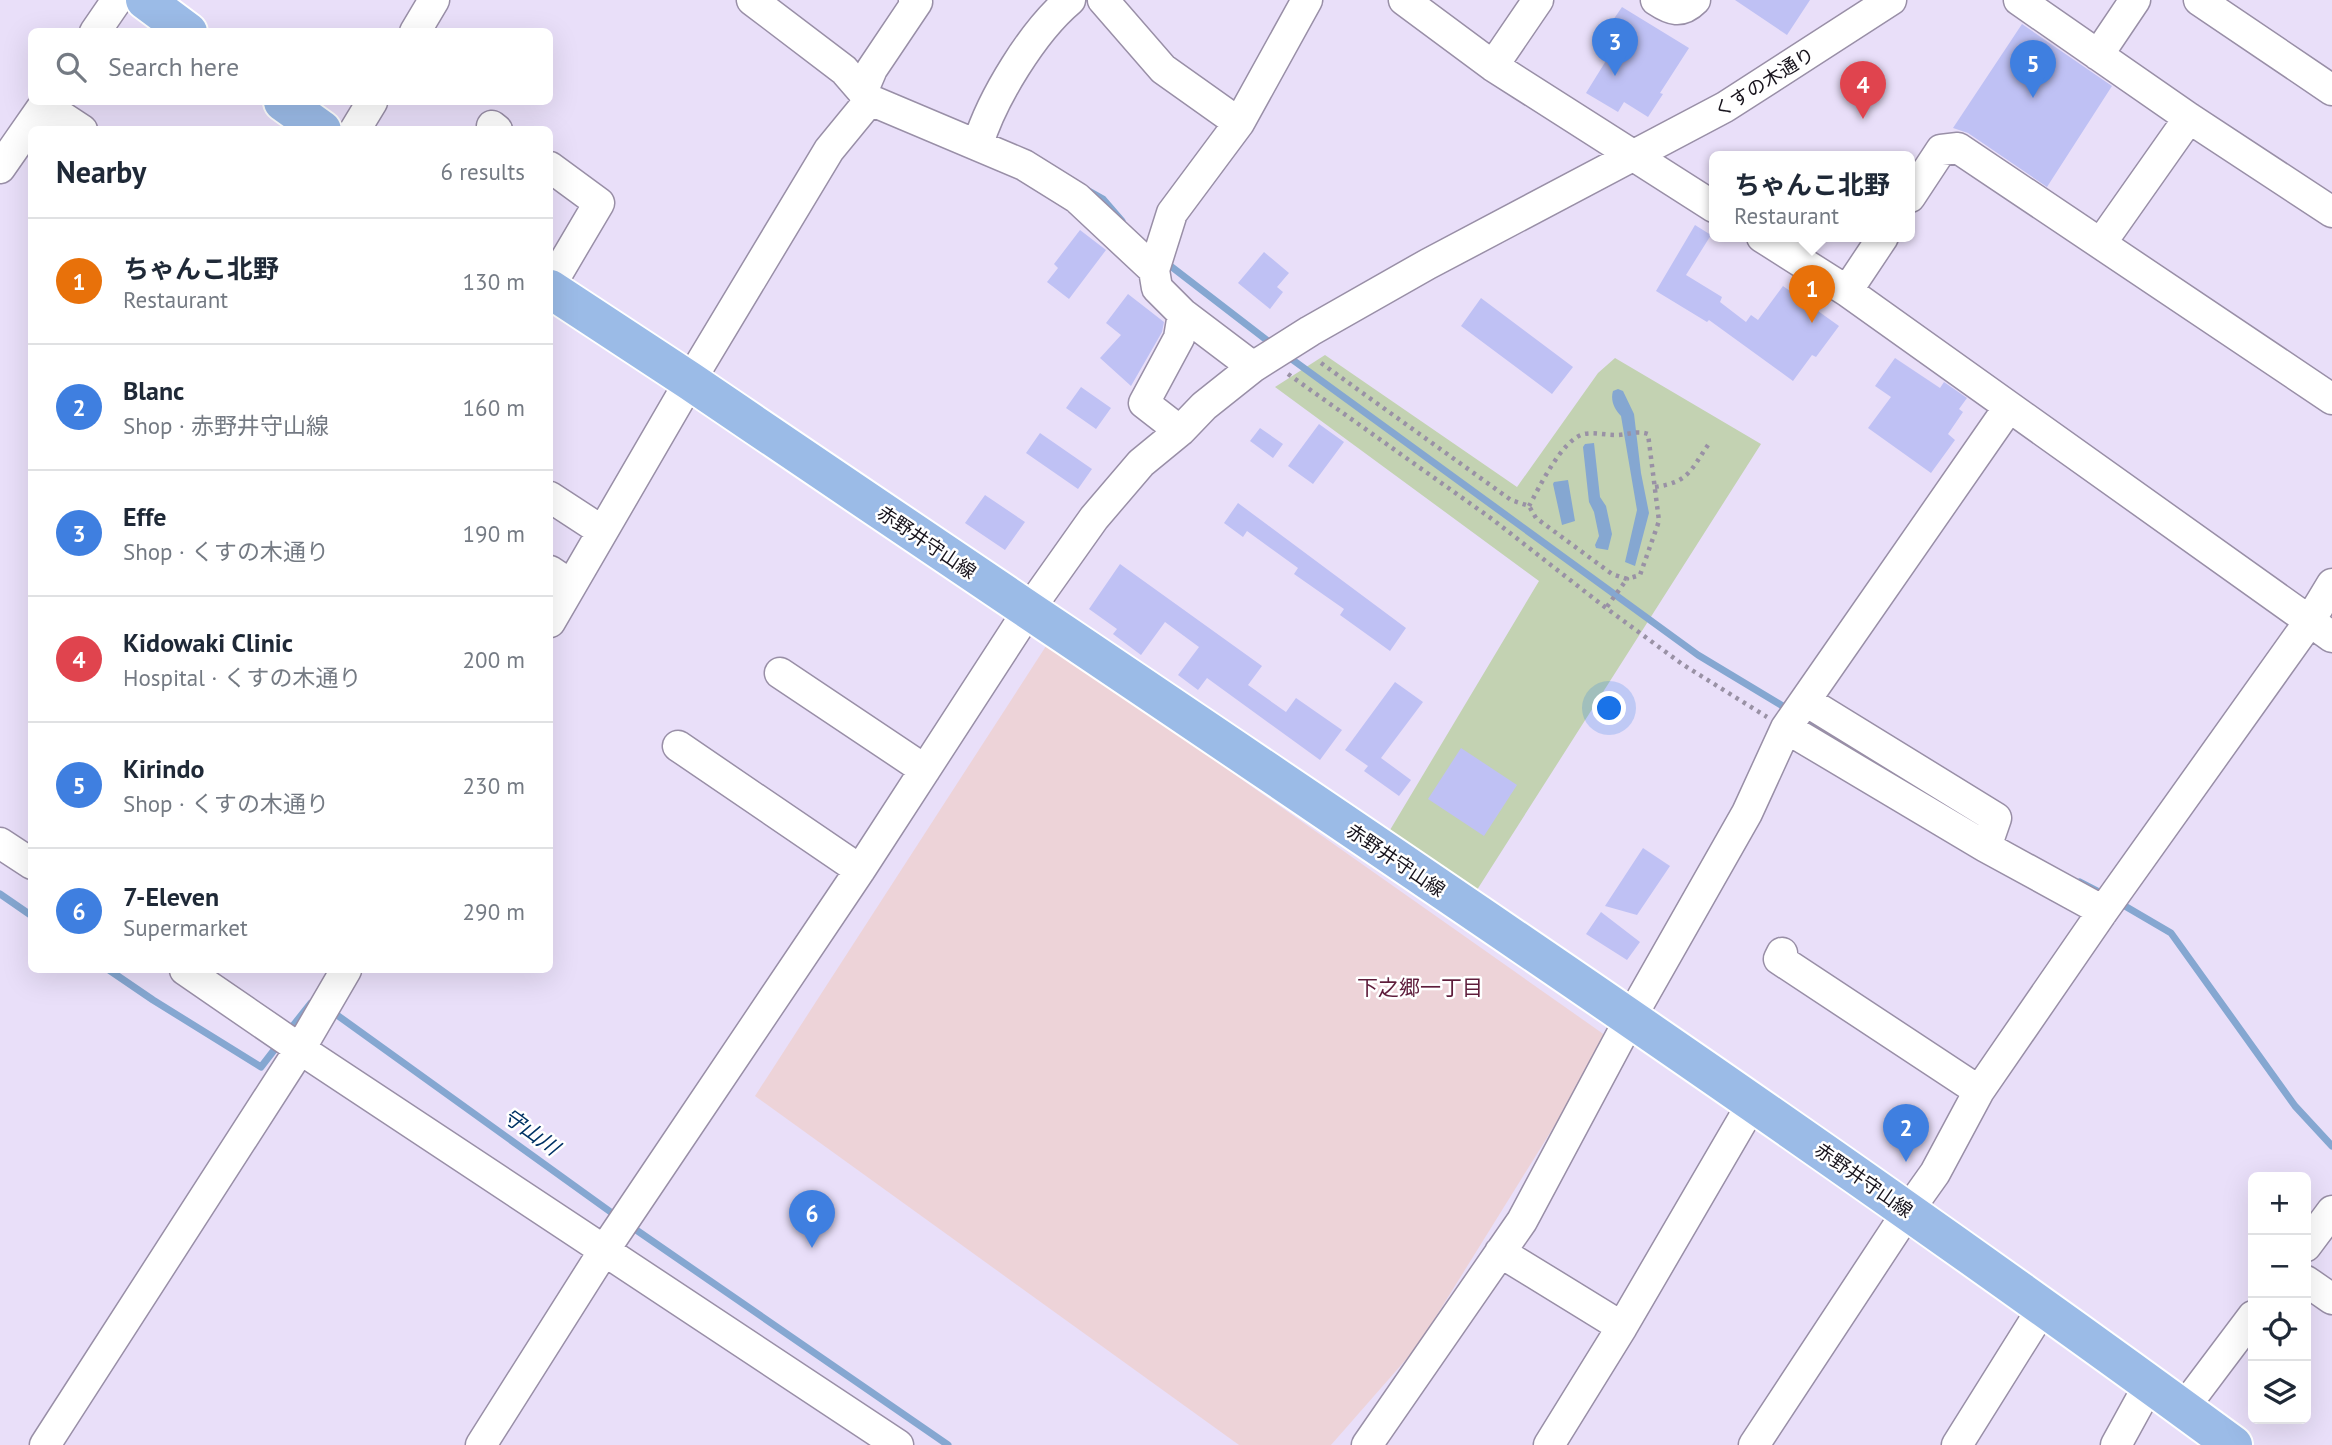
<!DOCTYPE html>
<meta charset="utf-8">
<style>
body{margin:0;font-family:"PT Sans","Noto Sans JP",sans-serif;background:#f2f2f3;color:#1f2937}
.controls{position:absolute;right:21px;bottom:21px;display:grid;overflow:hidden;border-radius:10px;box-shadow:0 7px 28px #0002}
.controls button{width:63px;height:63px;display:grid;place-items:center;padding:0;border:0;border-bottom:2px solid #e0e1e3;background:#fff;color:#1f2937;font:35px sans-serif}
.you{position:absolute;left:1610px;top:709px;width:24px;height:24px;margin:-18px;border:5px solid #fff;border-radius:50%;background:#1a73e8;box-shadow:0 0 0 10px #1a73e833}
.badge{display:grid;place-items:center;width:46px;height:46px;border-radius:50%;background:#111827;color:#fff;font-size:23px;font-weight:700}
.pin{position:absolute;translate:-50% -58px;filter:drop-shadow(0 2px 4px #0008)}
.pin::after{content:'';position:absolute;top:37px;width:24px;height:21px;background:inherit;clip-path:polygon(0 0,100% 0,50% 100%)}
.popup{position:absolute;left:1709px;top:151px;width:206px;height:91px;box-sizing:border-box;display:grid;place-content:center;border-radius:10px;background:#fff;filter:drop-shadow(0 2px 5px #0005);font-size:23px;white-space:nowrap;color:#747a83}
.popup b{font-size:26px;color:#1f2937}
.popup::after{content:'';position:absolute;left:50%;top:100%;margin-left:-14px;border:14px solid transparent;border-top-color:#fff}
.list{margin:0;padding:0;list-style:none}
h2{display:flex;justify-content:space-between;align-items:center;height:91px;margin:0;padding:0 28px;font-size:30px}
h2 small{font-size:23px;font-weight:400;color:#747a83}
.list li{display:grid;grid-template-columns:46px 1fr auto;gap:21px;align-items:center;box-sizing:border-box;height:126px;padding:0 28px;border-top:2px solid #e0e1e3}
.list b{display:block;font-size:26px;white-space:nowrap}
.list p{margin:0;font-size:23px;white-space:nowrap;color:#747a83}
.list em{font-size:23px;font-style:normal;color:#747a83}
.icon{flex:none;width:38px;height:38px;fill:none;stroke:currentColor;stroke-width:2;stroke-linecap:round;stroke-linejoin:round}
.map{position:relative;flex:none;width:2332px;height:1445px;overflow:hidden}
.search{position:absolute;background:#fff;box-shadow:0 7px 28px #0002;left:28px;top:28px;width:525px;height:77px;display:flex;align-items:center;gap:18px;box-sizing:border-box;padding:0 24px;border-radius:10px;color:#747a83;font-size:26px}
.panel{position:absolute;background:#fff;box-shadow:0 7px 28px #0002;left:28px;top:126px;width:525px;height:847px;border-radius:10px}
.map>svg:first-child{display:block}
</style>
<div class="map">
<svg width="2332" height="1445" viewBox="0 0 2332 1445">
<rect width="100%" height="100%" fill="#e9dff9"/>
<path fill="#edd3d8" d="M 1048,643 L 1609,1038 L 1417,1347 L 1331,1445 L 1239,1445 L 755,1096 Z"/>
<path fill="#c3d2b2" d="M 1325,355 L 1517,487 L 1598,373 L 1615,358 L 1761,444 L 1475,893 L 1387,835 L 1539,581 L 1275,387 Z"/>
<path fill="#85a7d1" d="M 1618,389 L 1623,391 L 1634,414 L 1641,473 L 1649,513 L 1635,566 L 1625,562 L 1637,510 L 1621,416 C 1615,410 1610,401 1613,391 Z
M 1594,443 L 1600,497 L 1606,506 L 1612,534 L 1608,550 L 1596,548 L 1595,545 L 1599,536 L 1594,512 L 1589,502 L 1583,447 L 1585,444 Z
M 1568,480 L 1575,521 L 1562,525 L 1553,484 L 1554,482 Z"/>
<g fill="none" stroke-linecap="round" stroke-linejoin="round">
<path stroke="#85a7d1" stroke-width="7" d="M 1087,190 L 1103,199 L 1122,221
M 1164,261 L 1273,345
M 1286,355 L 1698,655 L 1791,711
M 1801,717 L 1870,761
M 2080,882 L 2107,896
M 0,894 L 32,916
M 2118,902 L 2171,933 L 2295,1106 L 2332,1146
M 109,970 L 153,1000 L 261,1067 L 278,1045
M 330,1010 L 619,1218
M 288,1032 L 311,1003
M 629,1225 L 948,1445"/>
</g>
<path fill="#bfc1f4" d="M 1735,0 L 1810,0 L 1787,35 Z
M 1622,7 L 1689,48 L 1660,93 L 1663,94 L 1648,117 L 1624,102 L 1618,112 L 1586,93 L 1612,51 L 1598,42 Z
M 2022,24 L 2112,86 L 2047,187 L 1968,133 L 1953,128 Z
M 1695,225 L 1711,235 L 1686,275 L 1722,297 L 1720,302 L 1746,322 L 1751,315 L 1758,320 L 1783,286 L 1839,326 L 1816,357 L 1812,355 L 1793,381 L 1709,320 L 1707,322 L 1656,291 Z
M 1080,230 L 1106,250 L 1069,299 L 1047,282 L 1058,268 L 1054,264 Z
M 1264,252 L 1289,273 L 1277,287 L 1283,292 L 1270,309 L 1238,283 Z
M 1128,294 L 1164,322 L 1162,332 L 1131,386 L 1100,358 L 1121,335 L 1106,323 Z
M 1481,298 L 1573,367 L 1552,394 L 1461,326 Z
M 1895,358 L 1940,388 L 1944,382 L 1967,398 L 1959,409 L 1963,412 L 1948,434 L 1955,440 L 1931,473 L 1868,428 L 1891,397 L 1875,386 Z
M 1081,387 L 1111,408 L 1096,429 L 1066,408 Z
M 1319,424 L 1344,442 L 1313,484 L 1288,466 Z
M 1260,428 L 1283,444 L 1273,458 L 1250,441 Z
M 1040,433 L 1092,469 L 1078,489 L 1026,453 Z
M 985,495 L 1025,522 L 1005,550 L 965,523 Z
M 1238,503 L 1406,628 L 1390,651 L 1340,615 L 1344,609 L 1294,574 L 1298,568 L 1247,531 L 1243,537 L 1224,523 Z
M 1120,564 L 1262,666 L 1248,685 L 1286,712 L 1296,698 L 1342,730 L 1320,760 L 1207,678 L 1198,690 L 1178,675 L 1199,647 L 1165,622 L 1141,655 L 1113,634 L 1117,629 L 1089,609 Z
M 1395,682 L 1423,702 L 1381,758 L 1411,780 L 1399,796 L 1364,771 L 1368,766 L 1345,750 Z
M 1461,748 L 1517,785 L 1484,836 L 1428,799 Z
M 1643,848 L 1670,866 L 1637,915 L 1605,906 Z
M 1601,912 L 1640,942 L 1627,960 L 1586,934 Z"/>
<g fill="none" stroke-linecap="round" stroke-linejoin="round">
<defs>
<path id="minor" d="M 752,0 L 844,70 L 870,100 L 1024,165 L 1077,198 L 1154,270
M 1103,0 L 1163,69 L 1239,123
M 1404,0 L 1493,66 L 1714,207
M 1656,0 C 1671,10 1681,14 1695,0
M 2019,0 L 2189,118 L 2332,212
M 2199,0 L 2332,90
M 95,32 L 117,0
M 415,32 L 434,0
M 2098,55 L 2135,0
M 1493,66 L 1538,0
M 863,90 L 872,69 L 917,2 L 914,0
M 44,105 L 82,130
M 492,126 L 497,130
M 355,130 L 372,102
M 978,144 C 992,98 1033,31 1070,0
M 550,167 L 599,203 L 550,286
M 0,168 L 46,102
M 1910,197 L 1941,150 L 1958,148 L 2332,399
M 1762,237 L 1847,291 L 2332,637
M 2101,243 L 2189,118
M 1847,291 L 1883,237
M 1253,367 L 1183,314 L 1157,288 L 1154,270 L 1172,213 L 1239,123 L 1307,0
M 1180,431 L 1144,403 L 1179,338 L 1183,314
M 550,497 L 602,531
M 550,571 L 571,585
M 550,622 L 690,381 L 829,150 L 870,100
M 780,673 L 925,770
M 1806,701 L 1996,818 L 1986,847 L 2103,911
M 1786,728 L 1986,847
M 678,746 L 860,870
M 0,843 L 32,864
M 1782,953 L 1779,959 L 1979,1091
M 185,970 L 300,1049 L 898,1445
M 2306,1246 L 2332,1211
M 1500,1252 L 1622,1327
M 2306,1281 L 2332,1299
M 2183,1409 L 2253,1316
M 45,1445 L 300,1049 L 346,970
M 481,1445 L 605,1249 L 860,870 L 1028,611 L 1094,518 L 1141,463 L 1180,431 L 1204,406 L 1253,367 L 1310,331 L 1428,264 L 1725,107 L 1891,0
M 1367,1445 L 1522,1221 L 1630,1019 L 1747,813 L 1786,728 L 2009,407
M 1549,1445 L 1622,1327 L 1752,1104
M 1754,1445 L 1908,1211 L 1935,1173 L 1979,1091 L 2103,911 L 2309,622 L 2332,584
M 1957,1445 L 2044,1306
M 2116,1445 L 2150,1383"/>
<path id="major" d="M 145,0 L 188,32
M 283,102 L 322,130
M 550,289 L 690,381 C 1206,732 1729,1075 2233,1445"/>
</defs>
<use href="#minor" stroke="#998fa7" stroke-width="33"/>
<use href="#major" stroke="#fff" stroke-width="42"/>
<path stroke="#9991a5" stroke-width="4.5" stroke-dasharray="3.5 5" stroke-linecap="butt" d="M 1321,363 L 1511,500 L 1529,506 L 1536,518 L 1612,574 L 1627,579 L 1606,608
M 1288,374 L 1492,519 L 1606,608 L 1682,664 L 1767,717
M 1655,487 C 1689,482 1690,471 1708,445
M 1529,506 C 1539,488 1562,439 1584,434 C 1594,432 1605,435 1616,435 C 1627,435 1637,430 1648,434 L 1659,521 L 1640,575 L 1627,579"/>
<use href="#minor" stroke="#fff" stroke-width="30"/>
<use href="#major" stroke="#9bbbe7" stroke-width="38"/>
</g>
<g text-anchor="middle" stroke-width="5" stroke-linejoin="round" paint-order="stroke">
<g font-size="19" fill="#17131c" stroke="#fff">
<text transform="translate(1764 82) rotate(-32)" y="7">くすの木通り</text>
<text transform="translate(927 542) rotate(34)" y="7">赤野井守山線</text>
<text transform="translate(1396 860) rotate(34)" y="7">赤野井守山線</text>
<text transform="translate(1864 1180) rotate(35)" y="7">赤野井守山線</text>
</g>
<g font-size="21" fill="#5e1d3b" stroke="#fff">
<text x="1420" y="995">下之郷一丁目</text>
</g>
<g font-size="21" font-style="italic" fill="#003265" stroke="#fff">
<text transform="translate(531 1132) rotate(36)" y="7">守山川</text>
</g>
</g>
</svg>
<div class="controls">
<button>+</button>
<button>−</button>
<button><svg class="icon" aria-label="locate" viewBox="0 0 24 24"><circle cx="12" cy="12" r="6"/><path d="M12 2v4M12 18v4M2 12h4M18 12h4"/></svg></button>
<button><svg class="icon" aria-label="layers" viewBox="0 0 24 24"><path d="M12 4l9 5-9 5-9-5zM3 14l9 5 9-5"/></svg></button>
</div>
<div class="you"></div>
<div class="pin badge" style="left:1812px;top:323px;background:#e8710a">1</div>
<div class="popup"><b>ちゃんこ北野</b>Restaurant</div>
<div class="pin badge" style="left:1906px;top:1162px;background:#3f7fe0">2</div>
<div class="pin badge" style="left:1615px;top:76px;background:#3f7fe0">3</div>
<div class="pin badge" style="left:1863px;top:119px;background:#e0444e">4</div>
<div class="pin badge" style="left:2033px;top:98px;background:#3f7fe0">5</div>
<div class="pin badge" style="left:812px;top:1248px;background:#3f7fe0">6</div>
<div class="search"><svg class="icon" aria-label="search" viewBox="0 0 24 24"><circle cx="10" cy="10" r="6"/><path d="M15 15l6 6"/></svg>Search here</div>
<section class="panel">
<h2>Nearby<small>6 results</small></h2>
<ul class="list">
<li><span class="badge" style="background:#e8710a">1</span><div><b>ちゃんこ北野</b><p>Restaurant</p></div><em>130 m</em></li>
<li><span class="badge" style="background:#3f7fe0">2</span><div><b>Blanc</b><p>Shop · 赤野井守山線</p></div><em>160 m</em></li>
<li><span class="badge" style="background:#3f7fe0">3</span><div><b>Effe</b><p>Shop · くすの木通り</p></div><em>190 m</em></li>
<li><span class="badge" style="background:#e0444e">4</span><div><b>Kidowaki Clinic</b><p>Hospital · くすの木通り</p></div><em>200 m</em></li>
<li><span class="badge" style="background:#3f7fe0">5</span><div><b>Kirindo</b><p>Shop · くすの木通り</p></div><em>230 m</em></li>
<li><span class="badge" style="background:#3f7fe0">6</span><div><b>7-Eleven</b><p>Supermarket</p></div><em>290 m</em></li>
</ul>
</section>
</div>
